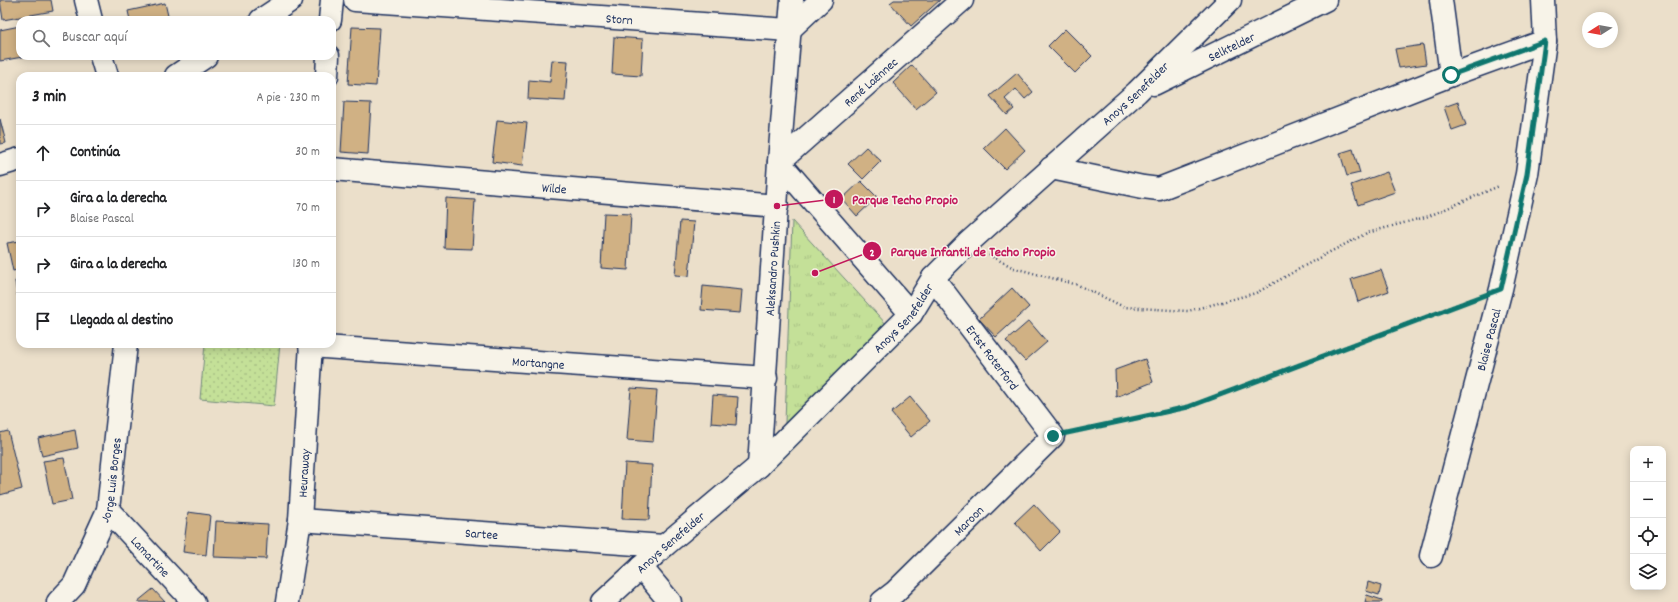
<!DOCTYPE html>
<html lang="es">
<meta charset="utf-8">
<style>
body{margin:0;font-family:Dekko,sans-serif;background:#f2f2f2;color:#202124}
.controls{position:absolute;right:12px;bottom:12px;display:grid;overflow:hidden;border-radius:8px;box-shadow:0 2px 10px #0003}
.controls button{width:36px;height:36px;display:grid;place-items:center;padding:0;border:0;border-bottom:1px solid #e0e0e0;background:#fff;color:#202124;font:20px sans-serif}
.compass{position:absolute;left:1582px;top:12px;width:36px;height:36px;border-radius:50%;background:#fff;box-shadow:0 2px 10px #0003;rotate:259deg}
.stop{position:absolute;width:12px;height:12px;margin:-9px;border:3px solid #0f766e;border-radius:50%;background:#fff}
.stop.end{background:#0f766e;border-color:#fff;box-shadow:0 1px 4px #0008}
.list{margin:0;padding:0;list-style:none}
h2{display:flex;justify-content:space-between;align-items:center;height:52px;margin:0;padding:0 16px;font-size:17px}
h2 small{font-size:13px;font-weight:400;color:#757577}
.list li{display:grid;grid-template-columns:26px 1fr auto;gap:12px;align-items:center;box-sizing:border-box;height:56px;padding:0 16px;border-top:1px solid #e0e0e0}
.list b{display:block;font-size:15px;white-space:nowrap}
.list p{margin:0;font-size:13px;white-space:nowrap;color:#757577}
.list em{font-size:13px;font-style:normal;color:#757577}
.icon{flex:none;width:22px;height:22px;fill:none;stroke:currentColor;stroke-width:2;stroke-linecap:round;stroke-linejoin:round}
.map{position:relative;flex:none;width:1678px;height:602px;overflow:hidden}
.search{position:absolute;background:#fff;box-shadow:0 2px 10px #0003;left:16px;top:16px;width:320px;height:44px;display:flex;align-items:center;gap:10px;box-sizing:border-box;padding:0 14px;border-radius:12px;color:#757577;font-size:15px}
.panel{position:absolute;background:#fff;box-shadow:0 2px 10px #0003;left:16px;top:72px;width:320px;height:276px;border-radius:12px}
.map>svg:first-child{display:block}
</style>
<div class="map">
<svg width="1678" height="602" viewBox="0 0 1678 602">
<defs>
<pattern id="grass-dots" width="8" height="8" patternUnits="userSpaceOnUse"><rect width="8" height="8" fill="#c4e098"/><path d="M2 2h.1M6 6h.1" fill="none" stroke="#a8c085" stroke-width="1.8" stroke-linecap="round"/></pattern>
<pattern id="park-tufts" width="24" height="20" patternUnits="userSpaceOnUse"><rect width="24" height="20" fill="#c4e098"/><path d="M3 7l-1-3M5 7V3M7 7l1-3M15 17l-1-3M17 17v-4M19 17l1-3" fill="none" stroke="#a8c085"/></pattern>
</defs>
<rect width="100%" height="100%" fill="#ebdfca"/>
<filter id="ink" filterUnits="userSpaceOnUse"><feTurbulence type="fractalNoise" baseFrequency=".025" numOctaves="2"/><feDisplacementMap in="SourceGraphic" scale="8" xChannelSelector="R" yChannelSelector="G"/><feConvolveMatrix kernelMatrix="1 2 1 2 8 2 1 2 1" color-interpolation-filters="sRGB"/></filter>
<g filter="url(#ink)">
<path fill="url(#grass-dots)" stroke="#70887b" d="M 205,344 L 280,344 L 274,406 L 200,399 Z"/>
<path fill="url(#park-tufts)" stroke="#70887b" d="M 792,221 L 887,325 L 785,423 Z"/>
<path fill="#d0b184" stroke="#1b2f5e" d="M 0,0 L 51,0 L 53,11 L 3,20 Z
M 894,0 L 940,0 L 911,26 L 890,3 Z
M 165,3 L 169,20 L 130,20 L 128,11 Z
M 20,26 L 20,56 L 28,56 L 0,61 L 0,30 Z
M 352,27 L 380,28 L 376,86 L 348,84 Z
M 1065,29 L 1092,56 L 1075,73 L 1048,46 Z
M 614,37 L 643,39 L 641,76 L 612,74 Z
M 1423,45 L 1426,64 L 1399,68 L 1395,49 Z
M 552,60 L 568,61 L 565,101 L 528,99 L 529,80 L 550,82 Z
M 912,65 L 936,92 L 916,109 L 893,83 Z
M 1017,73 L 1033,92 L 1025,99 L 1016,89 L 1005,99 L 1014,109 L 1007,115 L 990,96 Z
M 344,102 L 371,103 L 368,154 L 341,152 Z
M 1458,102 L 1466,125 L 1452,130 L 1444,107 Z
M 0,119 L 6,143 L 0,144 Z
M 497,120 L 527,123 L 522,166 L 492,162 Z
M 1005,128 L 1025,150 L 1005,169 L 984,148 Z
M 866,147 L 881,161 L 863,179 L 848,164 Z
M 1353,149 L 1360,173 L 1347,176 L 1340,153 Z
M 1387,172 L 1395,192 L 1358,205 L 1351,185 Z
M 861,181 L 877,197 L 857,216 L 842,199 Z
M 446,198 L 475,200 L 472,249 L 444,248 Z
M 604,213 L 631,214 L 628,270 L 601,268 Z
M 680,221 L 694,222 L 689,276 L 675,275 Z
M 20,241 L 20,269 L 13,271 L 7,243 Z
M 1381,270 L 1389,291 L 1358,302 L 1351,279 Z
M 20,280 L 20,312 L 15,281 Z
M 703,286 L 742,290 L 740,313 L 701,310 Z
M 1012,288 L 1029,307 L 996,337 L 979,319 Z
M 1029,321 L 1047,342 L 1025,361 L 1006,341 Z
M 1145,359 L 1153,382 L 1116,397 L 1115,370 Z
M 631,388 L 657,390 L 653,442 L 627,440 Z
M 713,395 L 738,397 L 736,425 L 711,423 Z
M 910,397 L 930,421 L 911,437 L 891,413 Z
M 75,430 L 78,448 L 42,456 L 38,438 Z
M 8,431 L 22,489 L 0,495 L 0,433 Z
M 64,458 L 72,500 L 52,504 L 43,461 Z
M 625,463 L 652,465 L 649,520 L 622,519 Z
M 1034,504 L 1060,532 L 1041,551 L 1015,522 Z
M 188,512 L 210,515 L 206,555 L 183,552 Z
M 216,521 L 268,524 L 266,559 L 214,557 Z
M 1368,582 L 1381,586 L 1379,595 L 1366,591 Z
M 153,589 L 165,602 L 137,602 Z
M 1367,595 L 1382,600 L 1382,602 L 1365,602 Z"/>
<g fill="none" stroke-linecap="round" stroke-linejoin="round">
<defs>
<g id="minor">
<path d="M 86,0 L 91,20"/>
<path id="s1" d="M 355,0 L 789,30 L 821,0"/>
<path d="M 1441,0 L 1451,75"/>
<path d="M 261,20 L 291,0"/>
<path d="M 330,20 L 332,0"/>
<path d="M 101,56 L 107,76"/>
<path d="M 176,76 L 206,56"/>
<path d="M 327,76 L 328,56"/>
<path id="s2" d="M 1154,84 L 1325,0"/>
<path d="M 0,165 L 20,159"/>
<path d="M 1051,168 L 1143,187 L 1159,189 L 1451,75 L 1545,41"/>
<path id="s3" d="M 332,169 L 777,206"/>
<path id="s4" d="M 911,314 L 779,162 L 962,0"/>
<path id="s5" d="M 310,346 L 766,378"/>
<path id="s6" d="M 759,466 L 779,162 L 792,0"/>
<path id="s7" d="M 108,510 L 194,602"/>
<path id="s8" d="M 300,520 L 664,546"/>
<path id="s9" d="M 1431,556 L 1501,289 L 1527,174 L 1545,41 L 1543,0"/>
<path d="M 641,567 L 670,602"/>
<path id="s10" d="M 58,602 L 74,585 L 108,510 L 126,344"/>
<path id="s11" d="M 287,602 L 300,520 L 311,344"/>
<path id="s12" d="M 603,602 L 664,546 L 759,466 L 911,314 L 933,278 L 968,243 L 1137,92 L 1230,0"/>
<path id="s13" d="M 882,602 L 895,592 L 1053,436 L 933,278"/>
</g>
</defs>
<use href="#minor" stroke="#1b2f5e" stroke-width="25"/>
<path stroke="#1b2f5e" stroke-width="2.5" stroke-dasharray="1 3" stroke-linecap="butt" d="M 989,255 L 1014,268 L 1078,285 L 1124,307 L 1188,311 L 1256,293 L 1326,254 L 1367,233 L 1429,216 L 1499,186
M 1077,431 L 1188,407 L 1473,299"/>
<use href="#minor" stroke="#f7f3e8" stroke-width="22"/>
</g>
</g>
<g fill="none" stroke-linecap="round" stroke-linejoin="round" filter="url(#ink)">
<path stroke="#0f766e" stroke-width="5" d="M 1053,436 L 1188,407 L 1501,289 L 1527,174 L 1545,41 L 1451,75"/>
</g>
<g text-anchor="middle" stroke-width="3" stroke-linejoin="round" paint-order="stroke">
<g font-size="13" fill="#1b2f5e" stroke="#f7f3e8">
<text dy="5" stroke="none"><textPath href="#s1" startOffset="265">Storn</textPath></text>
<text dy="5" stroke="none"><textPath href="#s2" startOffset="86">Selktelder</textPath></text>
<text dy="5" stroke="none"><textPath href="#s4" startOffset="323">René Laënnec</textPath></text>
<text dy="5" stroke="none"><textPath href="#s12" startOffset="738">Anoys Senefelder</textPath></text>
<text dy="5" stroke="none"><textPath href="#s3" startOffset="223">Wilde</textPath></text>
<text dy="5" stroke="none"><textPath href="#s6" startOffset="198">Aleksandro Pushkin</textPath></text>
<text dy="5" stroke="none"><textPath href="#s12" startOffset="414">Anoys Senefelder</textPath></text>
<text dy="5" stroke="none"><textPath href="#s9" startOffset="224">Blaise Pascal</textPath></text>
<text transform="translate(993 357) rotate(53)" y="5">Ertst Roterford</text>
<text dy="5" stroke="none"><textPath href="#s5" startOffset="229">Mortangne</textPath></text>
<text dy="5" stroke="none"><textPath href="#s11" startOffset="130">Heuraway</textPath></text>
<text dy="5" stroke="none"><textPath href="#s10" startOffset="136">Jorge Luis Borges</textPath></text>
<text dy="5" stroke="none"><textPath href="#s13" startOffset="119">Maroon</textPath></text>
<text dy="5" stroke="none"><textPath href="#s8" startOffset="182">Sartee</textPath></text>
<text dy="5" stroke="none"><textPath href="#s12" startOffset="90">Anoys Senefelder</textPath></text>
<text dy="5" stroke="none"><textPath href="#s7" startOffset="63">Lamartine</textPath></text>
</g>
</g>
<path fill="none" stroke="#c2185b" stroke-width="1.5" d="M777 206L834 199M815 273L872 251"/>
<g fill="#c2185b" stroke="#f7f3e8" stroke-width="1.5">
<circle cx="777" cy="206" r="4"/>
<circle cx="815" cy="273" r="4"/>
<circle cx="834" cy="199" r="10"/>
<circle cx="872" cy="251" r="10"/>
</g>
<g font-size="12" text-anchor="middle" font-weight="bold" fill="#fff">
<text x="834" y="203">1</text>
<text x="872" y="256">2</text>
</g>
<g font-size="14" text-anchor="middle" font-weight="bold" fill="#c2185b" stroke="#f7f3e8" stroke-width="3" stroke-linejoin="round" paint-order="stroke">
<text x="905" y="204">Parque Techo Propio</text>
<text x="973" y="256">Parque Infantil de Techo Propio</text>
</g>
</svg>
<div class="controls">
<button>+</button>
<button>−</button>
<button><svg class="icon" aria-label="locate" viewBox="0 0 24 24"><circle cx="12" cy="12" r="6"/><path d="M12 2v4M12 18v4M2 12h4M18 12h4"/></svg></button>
<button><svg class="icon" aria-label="layers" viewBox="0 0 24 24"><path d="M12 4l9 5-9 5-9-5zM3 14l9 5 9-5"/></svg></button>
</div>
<svg class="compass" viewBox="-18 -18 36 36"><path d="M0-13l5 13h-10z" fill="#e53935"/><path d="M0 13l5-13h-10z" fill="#757577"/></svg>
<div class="stop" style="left:1451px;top:75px"></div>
<div class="stop end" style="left:1053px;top:436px"></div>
<div class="search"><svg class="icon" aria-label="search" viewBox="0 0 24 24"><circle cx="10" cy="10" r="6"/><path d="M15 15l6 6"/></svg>Buscar aquí</div>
<section class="panel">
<h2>3 min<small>A pie · 230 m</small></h2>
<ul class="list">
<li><svg class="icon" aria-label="ahead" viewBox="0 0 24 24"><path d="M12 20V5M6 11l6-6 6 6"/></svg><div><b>Continúa</b></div><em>30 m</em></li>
<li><svg class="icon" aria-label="right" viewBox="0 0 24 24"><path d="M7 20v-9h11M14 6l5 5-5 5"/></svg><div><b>Gira a la derecha</b><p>Blaise Pascal</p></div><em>70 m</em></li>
<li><svg class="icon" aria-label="right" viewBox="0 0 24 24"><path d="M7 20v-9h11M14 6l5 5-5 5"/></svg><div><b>Gira a la derecha</b></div><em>130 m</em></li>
<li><svg class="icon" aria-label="arrive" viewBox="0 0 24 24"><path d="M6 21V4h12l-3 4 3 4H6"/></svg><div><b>Llegada al destino</b></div></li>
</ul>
</section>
</div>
